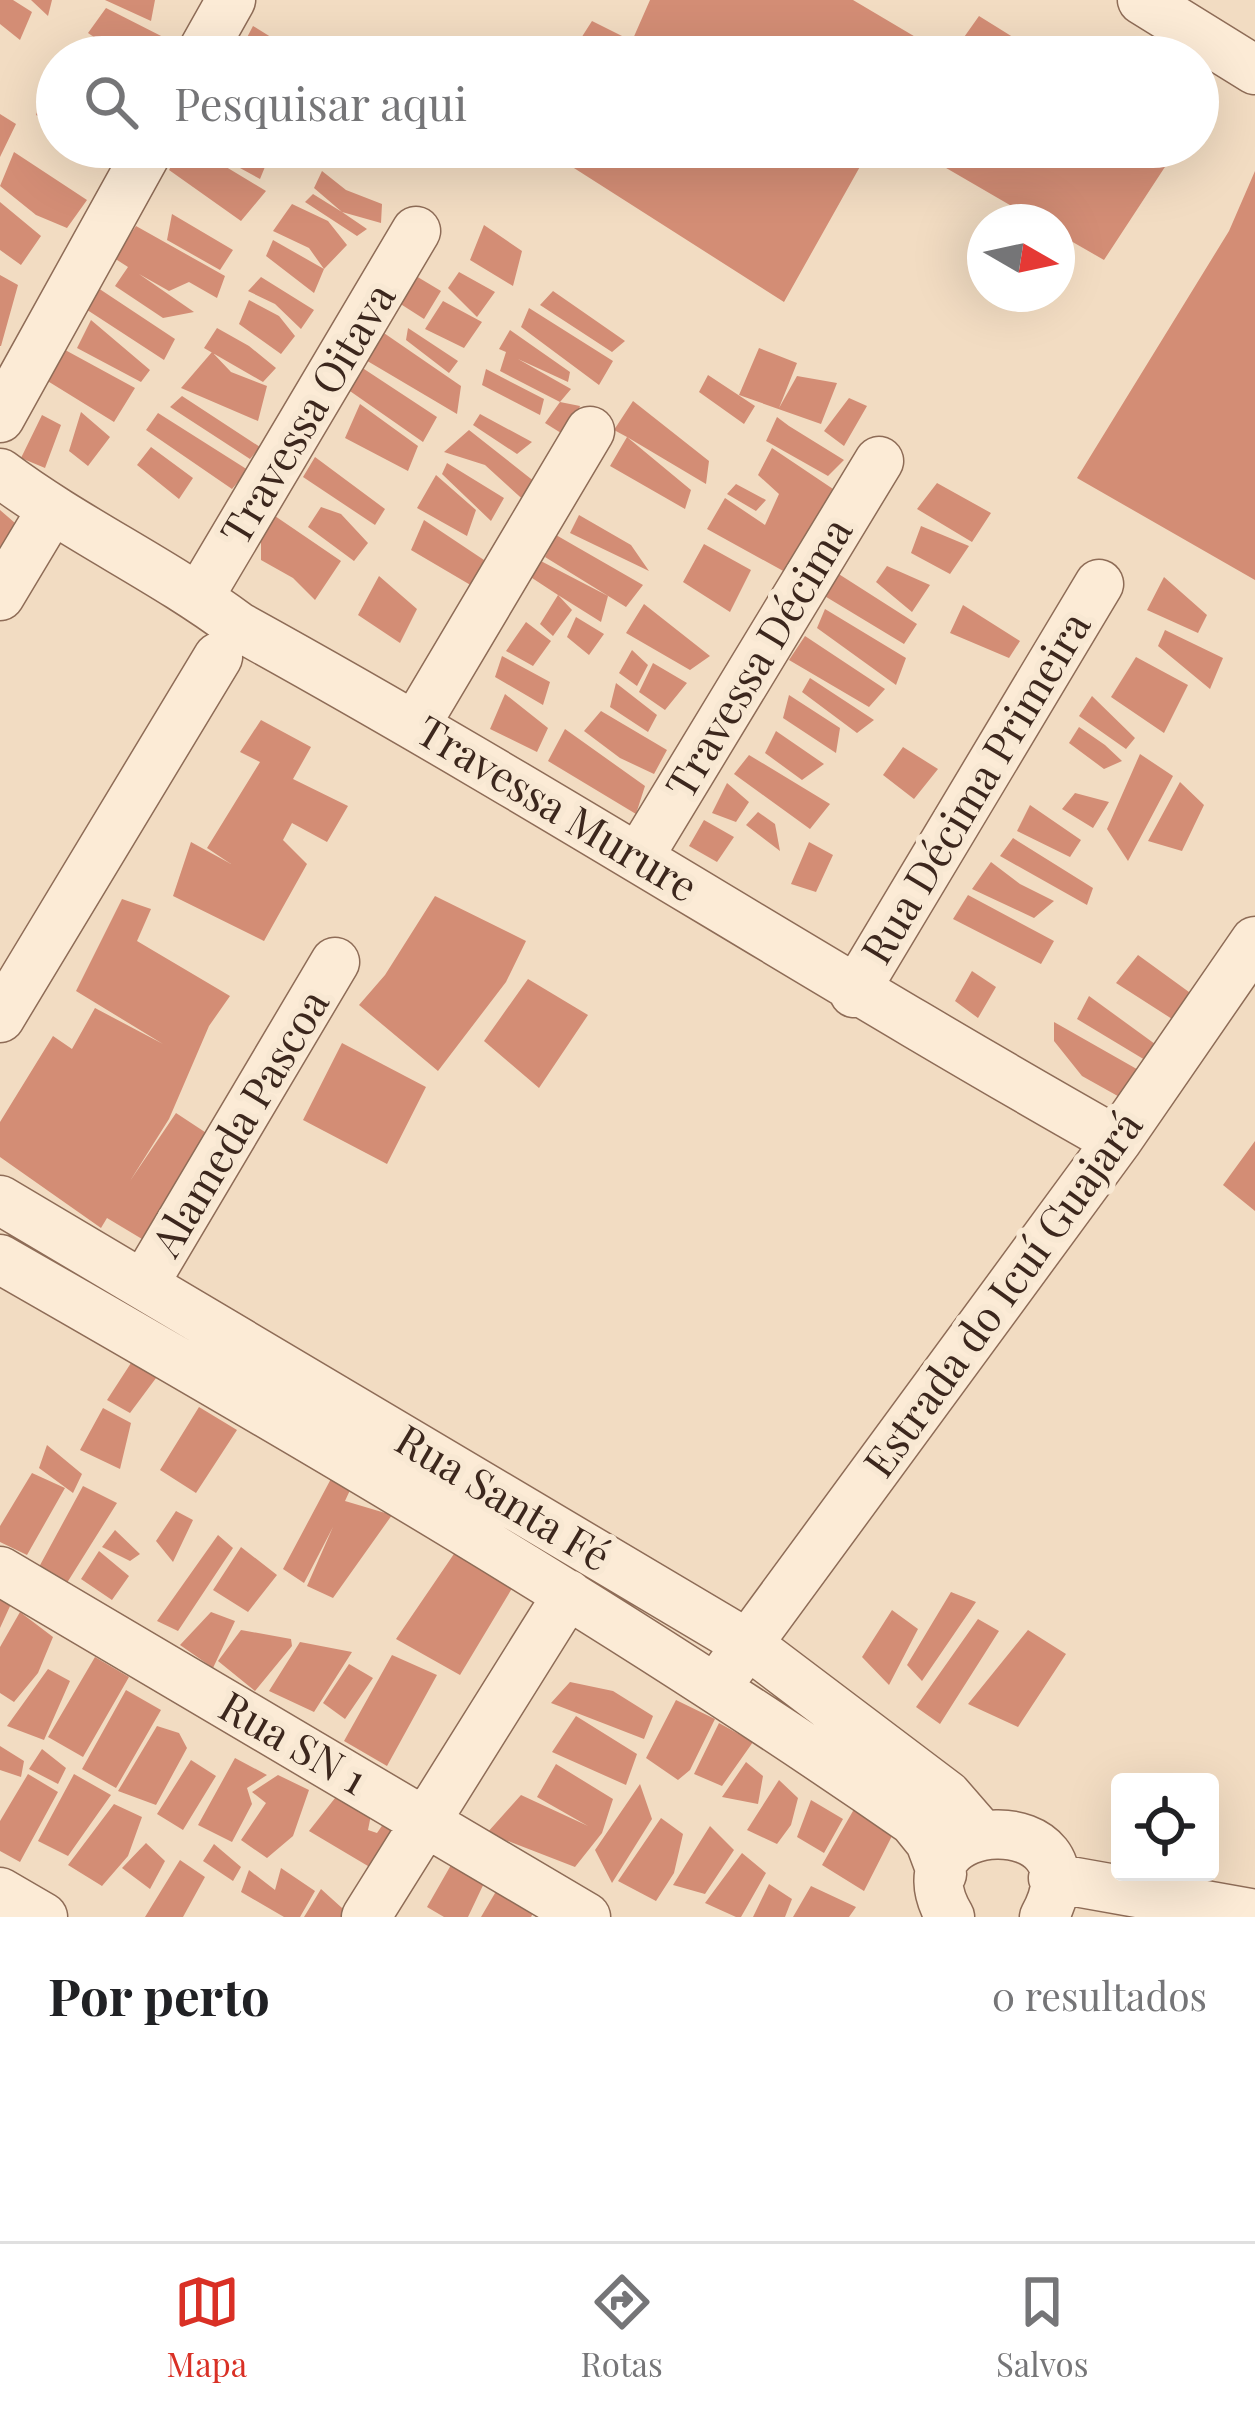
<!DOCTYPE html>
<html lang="pt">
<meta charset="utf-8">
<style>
body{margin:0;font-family:"Playfair Display",serif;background:#f2f2f2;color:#202124}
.controls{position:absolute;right:36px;bottom:36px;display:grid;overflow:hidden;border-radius:12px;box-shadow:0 12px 48px #0002}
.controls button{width:108px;height:108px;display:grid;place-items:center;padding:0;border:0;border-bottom:3px solid #e0e0e0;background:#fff;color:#202124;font:60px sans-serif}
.compass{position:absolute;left:967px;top:204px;width:108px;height:108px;border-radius:50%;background:#fff;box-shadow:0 12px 48px #0002;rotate:99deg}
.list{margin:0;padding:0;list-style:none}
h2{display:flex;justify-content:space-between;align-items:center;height:156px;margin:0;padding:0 48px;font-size:51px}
h2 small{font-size:39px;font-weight:400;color:#757577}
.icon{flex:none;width:66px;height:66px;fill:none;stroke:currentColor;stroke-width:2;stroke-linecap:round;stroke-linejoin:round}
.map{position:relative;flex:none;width:1255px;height:1917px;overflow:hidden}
.search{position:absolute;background:#fff;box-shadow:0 12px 48px #0002;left:36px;right:36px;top:36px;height:132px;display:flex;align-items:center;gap:30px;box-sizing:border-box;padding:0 42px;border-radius:66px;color:#757577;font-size:45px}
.sheet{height:324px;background:#fff}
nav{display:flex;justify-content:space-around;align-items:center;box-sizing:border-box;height:168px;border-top:3px solid #e0e0e0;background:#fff;font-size:33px;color:#757577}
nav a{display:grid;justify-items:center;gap:6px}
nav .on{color:#d93025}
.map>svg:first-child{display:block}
</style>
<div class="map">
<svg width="1255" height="1917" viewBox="0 0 1255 1917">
<rect width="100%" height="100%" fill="#f2dcc2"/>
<path fill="#d38d75" d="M 0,0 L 13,0 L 32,12 L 20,40 L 0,24 Z
M 31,0 L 52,0 L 48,16 Z
M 105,0 L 155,0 L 151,21 Z
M 650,0 L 853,0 L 929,45 L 922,57 L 569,57 L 592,21 L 632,41 Z
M 106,8 L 171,41 L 165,57 L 123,57 L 88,33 Z
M 979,16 L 1045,57 L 950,57 Z
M 253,26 L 290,49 L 298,57 L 255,57 L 241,49 Z
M 50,78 L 57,83 L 57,125 L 36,115 Z
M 0,114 L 16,124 L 0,157 Z
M 181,147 L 193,147 L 266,191 L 241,221 L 169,170 Z
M 235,147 L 257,147 L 269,157 L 260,179 L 229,162 Z
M 269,147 L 298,147 L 291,157 Z
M 541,147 L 871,147 L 784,302 Z
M 910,147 L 1178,147 L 1104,260 L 1057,233 L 1057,222 L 1039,222 Z
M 14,152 L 87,200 L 67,228 L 36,215 L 0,186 Z
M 322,171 L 346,190 L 382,204 L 381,223 L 342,212 L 367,229 L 357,236 L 305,202 L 313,194 L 342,212 L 314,188 Z
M 1255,171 L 1255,580 L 1077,478 L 1229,231 Z
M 0,202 L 41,236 L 21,265 L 0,250 Z
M 292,204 L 328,221 L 347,245 L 324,269 L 309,248 L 273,231 Z
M 172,214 L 233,250 L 220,270 L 167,240 Z
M 484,225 L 522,251 L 513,286 L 470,260 Z
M 136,226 L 225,276 L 217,298 L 189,282 L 169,291 L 139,274 L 194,312 L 163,318 L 115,286 L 128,267 L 114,258 Z
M 273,240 L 324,269 L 314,293 L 266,256 Z
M 459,272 L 495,292 L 477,317 L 448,288 Z
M 0,275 L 18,285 L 1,346 L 0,346 Z
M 416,276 L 441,291 L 424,319 L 399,303 Z
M 261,277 L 314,310 L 301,329 L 275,304 L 248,291 Z
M 89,282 L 175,339 L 164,360 L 75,302 Z
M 553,291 L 625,341 L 612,352 L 540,305 Z
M 249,300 L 279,316 L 295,336 L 281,354 L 239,324 Z
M 443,301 L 482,322 L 464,348 L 425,329 Z
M 529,308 L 613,361 L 599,385 L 521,327 Z
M 91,320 L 150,370 L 141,382 L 77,348 Z
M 217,328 L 249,346 L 276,368 L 263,382 L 204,348 Z
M 408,328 L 458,361 L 449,373 L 406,340 Z
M 510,330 L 570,372 L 568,382 L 518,359 L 571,389 L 560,402 L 500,371 L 506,352 L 499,349 Z
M 381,331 L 461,386 L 457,414 L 364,359 Z
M 56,345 L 135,388 L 114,422 L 33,372 Z
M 759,348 L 797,363 L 779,408 L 797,376 L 837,383 L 821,424 L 739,395 Z
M 212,352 L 231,372 L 267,386 L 258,421 L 181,388 Z
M 361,367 L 437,417 L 423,442 L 347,389 Z
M 486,369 L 544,399 L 540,415 L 482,385 Z
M 708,375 L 755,406 L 744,424 L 699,392 Z
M 182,396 L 260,447 L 250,459 L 170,407 Z
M 849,398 L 867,406 L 844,446 L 824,431 Z
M 633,401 L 709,461 L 706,484 L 627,437 L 691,490 L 685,509 L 610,466 L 627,437 L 614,430 Z
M 560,402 L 580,406 L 569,438 L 545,423 Z
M 360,404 L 418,446 L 408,471 L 345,438 Z
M 81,412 L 110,437 L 88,466 L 69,451 Z
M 158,413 L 248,470 L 232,489 L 146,430 Z
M 480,414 L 532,442 L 517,454 L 473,425 Z
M 42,415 L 61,425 L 45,468 L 21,458 Z
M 777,417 L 789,426 L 844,460 L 828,476 L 766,441 Z
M 469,430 L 540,486 L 529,505 L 485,465 L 444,452 Z
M 151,447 L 193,478 L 179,499 L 137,465 Z
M 772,448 L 839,493 L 796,578 L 707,529 L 725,498 L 765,525 L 779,494 L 758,475 Z
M 315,457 L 385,509 L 375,525 L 303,477 Z
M 447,463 L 504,498 L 491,521 L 442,474 Z
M 436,475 L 476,510 L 467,536 L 417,508 Z
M 937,483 L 991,513 L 972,542 L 917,509 Z
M 736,484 L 766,500 L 756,511 L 727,494 Z
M 321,507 L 341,514 L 368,543 L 354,561 L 308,527 Z
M 0,510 L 15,523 L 0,551 Z
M 579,515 L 631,545 L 649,571 L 570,533 Z
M 275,516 L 341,561 L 315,600 L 293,578 L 261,560 L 261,534 Z
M 424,520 L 496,568 L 479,590 L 411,550 Z
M 921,526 L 969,546 L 950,574 L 911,553 Z
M 556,535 L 643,585 L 626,607 L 545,557 Z
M 704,544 L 751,570 L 730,612 L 683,582 Z
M 537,559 L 608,596 L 601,622 L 558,595 L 572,610 L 553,636 L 540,624 L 558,595 L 529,576 Z
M 887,566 L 930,585 L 912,612 L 876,582 Z
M 834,571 L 917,624 L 904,644 L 818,592 Z
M 379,576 L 417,609 L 400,643 L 358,615 Z
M 1164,577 L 1207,615 L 1198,633 L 1147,610 Z
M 644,604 L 710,656 L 690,670 L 626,633 Z
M 963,605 L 1020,641 L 1009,658 L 950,633 Z
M 825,609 L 906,658 L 896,685 L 817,628 Z
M 576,617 L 604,634 L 589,655 L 567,637 Z
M 526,622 L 551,641 L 533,666 L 506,651 Z
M 1165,630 L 1223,658 L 1210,689 L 1158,646 Z
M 805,636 L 885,689 L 869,707 L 789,660 Z
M 632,650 L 648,665 L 637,686 L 619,673 Z
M 502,656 L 550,682 L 543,705 L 495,677 Z
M 1136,657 L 1188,685 L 1164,733 L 1111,697 Z
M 653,663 L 687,683 L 665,710 L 639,692 Z
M 810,678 L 874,720 L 857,733 L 802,692 Z
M 616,683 L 657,715 L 648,732 L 610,707 Z
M 505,694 L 548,728 L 537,752 L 490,729 Z
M 789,695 L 840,728 L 836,753 L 783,718 Z
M 1092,696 L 1135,738 L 1126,749 L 1079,716 Z
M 601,711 L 667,750 L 654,774 L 620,758 L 584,731 Z
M 261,720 L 311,747 L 293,779 L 348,806 L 327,842 L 292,823 L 283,840 L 307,864 L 264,941 L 173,896 L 191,842 L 231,864 L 207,848 L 260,762 L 240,752 Z
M 1079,727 L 1105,745 L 1122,761 L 1104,769 L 1069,743 Z
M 565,729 L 645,786 L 636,814 L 548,761 Z
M 776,731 L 824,764 L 802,780 L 765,753 Z
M 903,747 L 938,769 L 914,799 L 883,775 Z
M 1140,754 L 1173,776 L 1128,861 L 1107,829 Z
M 749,755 L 830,804 L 810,829 L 734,774 Z
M 1180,782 L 1204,805 L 1182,851 L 1148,841 Z
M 727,783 L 749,802 L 736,822 L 712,813 Z
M 1075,793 L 1109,802 L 1093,828 L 1062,809 Z
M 1030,805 L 1081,840 L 1070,857 L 1017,831 Z
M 758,812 L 775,824 L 780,851 L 746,825 Z
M 704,820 L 734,837 L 717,862 L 689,846 Z
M 1013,838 L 1093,888 L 1087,905 L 1000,856 Z
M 809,842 L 833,855 L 816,892 L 791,884 Z
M 991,862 L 1020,884 L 1054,901 L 1034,918 L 972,889 Z
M 968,895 L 1054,941 L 1041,964 L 953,919 Z
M 435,896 L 526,941 L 506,982 L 438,1071 L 359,1005 L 385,975 Z
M 122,899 L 151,909 L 137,941 L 230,996 L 209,1026 L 169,1119 L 130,1181 L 176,1113 L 220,1142 L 152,1245 L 107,1218 L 101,1228 L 0,1157 L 0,1122 L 53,1036 L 72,1049 L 95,1008 L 163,1044 L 76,991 Z
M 1138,955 L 1189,992 L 1183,1026 L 1116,983 Z
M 972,971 L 996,987 L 978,1018 L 955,1001 Z
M 528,979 L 588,1015 L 539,1088 L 484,1041 Z
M 1089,996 L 1155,1044 L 1150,1063 L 1077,1019 Z
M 1054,1022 L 1142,1072 L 1132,1104 L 1082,1076 L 1054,1041 Z
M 342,1043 L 426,1087 L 387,1164 L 303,1120 Z
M 1255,1141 L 1255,1211 L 1223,1185 Z
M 131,1363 L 159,1374 L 130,1413 L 107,1400 Z
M 199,1407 L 237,1430 L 196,1493 L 160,1470 Z
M 103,1408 L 131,1423 L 120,1469 L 80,1450 Z
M 47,1445 L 82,1474 L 73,1493 L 39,1468 Z
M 32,1473 L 65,1488 L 27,1555 L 0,1542 L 0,1526 Z
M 333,1475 L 351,1488 L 345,1501 L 392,1515 L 333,1598 L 307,1586 L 333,1527 L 304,1583 L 283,1569 Z
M 83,1486 L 117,1503 L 65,1586 L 39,1567 Z
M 176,1511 L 193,1520 L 173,1562 L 156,1541 Z
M 115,1530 L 140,1554 L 130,1561 L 102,1547 Z
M 218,1535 L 233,1548 L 178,1631 L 157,1621 Z
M 241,1547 L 277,1575 L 248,1612 L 213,1590 Z
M 458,1548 L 514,1585 L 460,1675 L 396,1639 Z
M 99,1551 L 129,1576 L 112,1600 L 81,1579 Z
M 951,1592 L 976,1602 L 922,1681 L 907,1665 Z
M 0,1600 L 11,1604 L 0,1628 Z
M 892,1610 L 918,1629 L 889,1685 L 862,1657 Z
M 20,1612 L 53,1637 L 38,1673 L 14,1702 L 0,1693 L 0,1647 Z
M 211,1612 L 235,1621 L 213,1668 L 180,1645 Z
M 978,1619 L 999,1631 L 940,1724 L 916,1707 Z
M 241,1630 L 291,1639 L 292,1646 L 255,1691 L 218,1661 Z
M 1028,1630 L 1066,1654 L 1018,1727 L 968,1704 Z
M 300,1642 L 352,1652 L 314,1712 L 269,1691 Z
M 392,1655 L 437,1675 L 387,1766 L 344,1741 Z
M 95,1657 L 129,1677 L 83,1757 L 48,1737 Z
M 349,1664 L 373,1678 L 345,1719 L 323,1703 Z
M 48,1669 L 70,1681 L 44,1740 L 7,1726 Z
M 570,1682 L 613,1691 L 653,1716 L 644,1739 L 551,1703 Z
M 126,1690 L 161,1710 L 116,1788 L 82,1769 Z
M 676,1700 L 715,1719 L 690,1770 L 678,1780 L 646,1758 Z
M 576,1716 L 637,1754 L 626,1785 L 552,1752 Z
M 719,1723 L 753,1742 L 722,1786 L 694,1774 Z
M 157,1726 L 179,1733 L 187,1748 L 156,1805 L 118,1791 Z
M 0,1746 L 24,1761 L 21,1777 L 0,1770 Z
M 42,1749 L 66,1768 L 58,1784 L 29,1769 Z
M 235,1758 L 267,1775 L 247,1788 L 252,1804 L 232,1842 L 198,1825 Z
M 191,1760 L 216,1776 L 183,1830 L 157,1814 Z
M 746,1762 L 763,1776 L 758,1804 L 722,1797 Z
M 556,1764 L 613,1799 L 602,1833 L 575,1867 L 487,1833 L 521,1795 L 588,1826 L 537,1797 Z
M 28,1774 L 58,1792 L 20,1862 L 0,1851 L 0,1821 Z
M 74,1774 L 111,1795 L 68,1856 L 38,1841 Z
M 278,1775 L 309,1790 L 293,1836 L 267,1858 L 241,1840 L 266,1803 L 252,1792 Z
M 779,1780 L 798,1798 L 791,1825 L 777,1844 L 747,1830 Z
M 640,1784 L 652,1819 L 612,1883 L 595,1850 Z
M 339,1793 L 371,1815 L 368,1830 L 377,1833 L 386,1820 L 399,1830 L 378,1872 L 309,1831 Z
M 811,1800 L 843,1819 L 824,1853 L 797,1837 Z
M 114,1804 L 142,1817 L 128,1856 L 102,1886 L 68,1865 Z
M 857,1804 L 893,1834 L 864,1891 L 822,1865 Z
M 661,1818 L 683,1834 L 674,1873 L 656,1901 L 618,1881 Z
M 710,1826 L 734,1850 L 705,1894 L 673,1885 Z
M 146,1843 L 165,1861 L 150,1889 L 122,1868 Z
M 214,1844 L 241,1867 L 233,1881 L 203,1861 Z
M 742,1853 L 766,1873 L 741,1917 L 736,1917 L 705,1903 Z
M 455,1858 L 486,1879 L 468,1917 L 444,1917 L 427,1907 Z
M 180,1860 L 205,1877 L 183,1917 L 145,1917 Z
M 281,1868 L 315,1891 L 300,1917 L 284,1917 L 241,1892 L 249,1870 L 275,1890 Z
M 769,1884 L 792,1899 L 785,1917 L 753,1917 Z
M 811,1886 L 856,1907 L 849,1917 L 793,1917 Z
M 498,1888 L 537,1906 L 531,1917 L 481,1917 Z
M 321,1889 L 352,1917 L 304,1917 Z"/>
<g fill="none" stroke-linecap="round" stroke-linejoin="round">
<defs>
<path id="minor" d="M 1142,0 L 1255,70
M 199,57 L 231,0
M 0,418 L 150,147
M 0,473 C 76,530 162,569 238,626 C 536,790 821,974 1117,1141
M 0,596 L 51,511
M 199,597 L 416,231
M 416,724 L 590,431
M 640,855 L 879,461
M 854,993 L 1099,584
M 0,1018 L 218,657
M 0,1200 L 746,1643 L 947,1795 L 980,1833
M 0,1259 C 311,1437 619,1617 913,1821 L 930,1842 L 942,1874
M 144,1284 L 335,962
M 0,1571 L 586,1917
M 728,1671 L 1117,1141 L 1255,941
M 1053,1878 L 1255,1914
M 0,1892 L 43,1917
M 366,1917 L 568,1594
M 950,1917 C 887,1810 1106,1804 1044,1917"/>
</defs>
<use href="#minor" stroke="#8e6c57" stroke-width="51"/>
<use href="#minor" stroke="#fcebd6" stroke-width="48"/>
</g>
<g text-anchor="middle" stroke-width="12" stroke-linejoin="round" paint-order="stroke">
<g font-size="42" fill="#3c271d" stroke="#f8e8d3">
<text transform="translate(308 414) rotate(-59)" y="15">Travessa Oitava</text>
<text transform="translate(759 658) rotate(-59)" y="15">Travessa Décima</text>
<text transform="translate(976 788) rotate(-59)" y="15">Rua Décima Primeira</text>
<text transform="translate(557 809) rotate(31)" y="15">Travessa Murure</text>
<text transform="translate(240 1123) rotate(-59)" y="15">Alameda Pascoa</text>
<text transform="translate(1003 1294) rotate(-54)" y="15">Estrada do Icuí Guajará</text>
<text transform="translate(503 1498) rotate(31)" y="15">Rua Santa Fé</text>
<text transform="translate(293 1743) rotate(30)" y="15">Rua SN 1</text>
</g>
</g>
</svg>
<div class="controls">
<button><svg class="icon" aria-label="locate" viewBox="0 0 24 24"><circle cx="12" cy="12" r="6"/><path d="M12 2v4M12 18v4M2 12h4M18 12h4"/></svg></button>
</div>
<svg class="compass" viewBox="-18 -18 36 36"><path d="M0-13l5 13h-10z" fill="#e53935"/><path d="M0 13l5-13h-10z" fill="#757577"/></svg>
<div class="search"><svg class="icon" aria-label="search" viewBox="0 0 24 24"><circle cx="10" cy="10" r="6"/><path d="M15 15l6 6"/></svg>Pesquisar aqui</div>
</div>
<section class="sheet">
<h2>Por perto<small>0 resultados</small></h2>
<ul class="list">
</ul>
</section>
<nav>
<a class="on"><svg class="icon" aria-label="map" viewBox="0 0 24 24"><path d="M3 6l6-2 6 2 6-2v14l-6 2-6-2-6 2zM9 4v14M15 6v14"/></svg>Mapa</a>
<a><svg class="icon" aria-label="directions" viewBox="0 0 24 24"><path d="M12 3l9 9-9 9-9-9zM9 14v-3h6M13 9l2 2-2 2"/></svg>Rotas</a>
<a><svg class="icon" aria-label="saved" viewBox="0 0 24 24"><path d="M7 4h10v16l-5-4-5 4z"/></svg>Salvos</a>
</nav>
